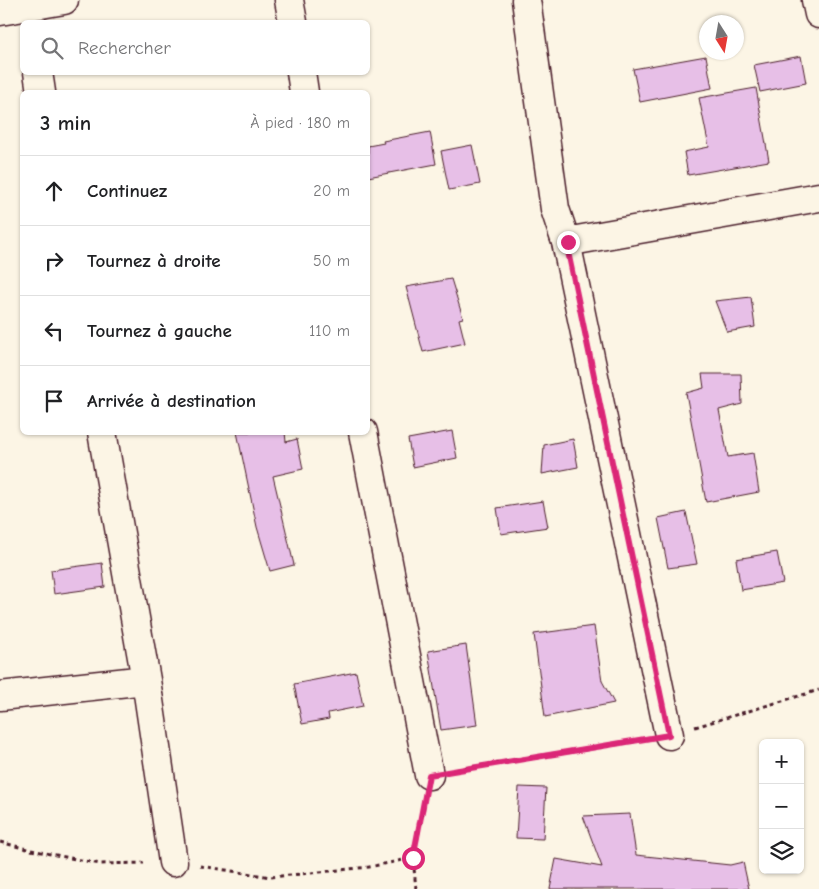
<!DOCTYPE html>
<html lang="fr">
<meta charset="utf-8">
<style>
body{margin:0;font-family:"Comic Neue",sans-serif;background:#f2f2f2;color:#202124}
.controls{position:absolute;right:15px;bottom:15px;display:grid;overflow:hidden;border-radius:8px;box-shadow:0 1px 4px #0004}
.controls button{width:45px;height:45px;display:grid;place-items:center;padding:0;border:0;border-bottom:1px solid #e0e0e0;background:#fff;color:#202124;font:25px sans-serif}
.compass{position:absolute;left:699px;top:15px;width:45px;height:45px;border-radius:50%;background:#fff;box-shadow:0 1px 4px #0004;rotate:169deg}
.stop{position:absolute;width:15px;height:15px;margin:-11px;border:4px solid #db2777;border-radius:50%;background:#fff}
.stop.end{background:#db2777;border-color:#fff;box-shadow:0 1px 5px #0008}
.list{margin:0;padding:0;list-style:none}
h2{display:flex;justify-content:space-between;align-items:center;height:65px;margin:0;padding:0 20px;font-size:21px}
h2 small{font-size:16px;font-weight:400;color:#757577}
.list li{display:grid;grid-template-columns:32px 1fr auto;gap:15px;align-items:center;box-sizing:border-box;height:70px;padding:0 20px;border-top:1px solid #e0e0e0}
.list b{display:block;font-size:19px;white-space:nowrap}
.list em{font-size:16px;font-style:normal;color:#757577}
.icon{flex:none;width:28px;height:28px;fill:none;stroke:currentColor;stroke-width:2;stroke-linecap:round;stroke-linejoin:round}
.map{position:relative;flex:none;width:819px;height:889px;overflow:hidden}
.search{position:absolute;background:#fff;box-shadow:0 1px 4px #0004;left:20px;top:20px;width:350px;height:55px;display:flex;align-items:center;gap:12px;box-sizing:border-box;padding:0 18px;border-radius:8px;color:#757577;font-size:19px}
.panel{position:absolute;background:#fff;box-shadow:0 1px 4px #0004;left:20px;top:90px;width:350px;height:345px;border-radius:8px}
.map>svg:first-child{display:block}
</style>
<div class="map">
<svg width="819" height="889" viewBox="0 0 819 889">
<rect width="100%" height="100%" fill="#fcf5e5"/>
<filter id="ink" filterUnits="userSpaceOnUse"><feTurbulence type="fractalNoise" baseFrequency=".02" numOctaves="2"/><feDisplacementMap in="SourceGraphic" scale="10" xChannelSelector="R" yChannelSelector="G"/><feConvolveMatrix kernelMatrix="1 2 1 2 8 2 1 2 1" color-interpolation-filters="sRGB"/></filter>
<g filter="url(#ink)">
<path fill="#e7bfe7" stroke="#4a1f2b" d="M 706,56 L 712,88 L 640,102 L 633,69 Z
M 801,56 L 806,83 L 760,92 L 754,65 Z
M 756,88 L 769,161 L 688,175 L 684,152 L 709,147 L 699,98 Z
M 430,132 L 436,164 L 368,177 L 368,146 L 384,143 L 383,141 Z
M 472,145 L 480,184 L 449,190 L 441,151 Z
M 451,279 L 463,318 L 459,319 L 465,343 L 423,352 L 406,287 Z
M 751,297 L 755,327 L 727,332 L 715,301 Z
M 702,374 L 741,374 L 742,404 L 719,410 L 728,457 L 753,453 L 759,492 L 706,502 L 686,393 L 704,388 Z
M 452,431 L 457,458 L 413,467 L 408,439 Z
M 237,432 L 285,432 L 286,442 L 297,439 L 303,469 L 273,476 L 294,565 L 270,571 L 257,527 Z
M 573,439 L 578,467 L 542,474 L 544,445 Z
M 543,501 L 548,527 L 501,534 L 497,508 Z
M 686,512 L 697,564 L 668,568 L 658,518 Z
M 777,552 L 783,583 L 741,590 L 736,559 Z
M 102,563 L 105,587 L 54,594 L 51,570 Z
M 594,626 L 602,681 L 614,703 L 545,717 L 534,634 Z
M 466,645 L 477,725 L 441,730 L 428,651 Z
M 356,672 L 363,706 L 328,713 L 329,719 L 302,724 L 294,684 Z
M 519,787 L 546,788 L 543,839 L 516,838 Z
M 630,814 L 636,855 L 730,865 L 743,862 L 749,889 L 550,889 L 556,859 L 602,867 L 583,816 Z"/>
<g fill="none" stroke-linecap="round" stroke-linejoin="round">
<defs>
<path id="street" d="M 289,0 L 293,22
M 526,0 L 555,209 L 566,242 L 669,735
M 816,0 L 819,14
M 0,11 L 64,0
M 38,72 L 41,92
M 301,72 L 304,92
M 566,242 L 819,197
M 102,432 L 146,680 L 173,862
M 363,432 L 429,775
M 0,696 L 146,680"/>
</defs>
<use href="#street" stroke="#4a1f2b" stroke-width="31"/>
<path stroke="#4a1f2b" stroke-width="3" stroke-dasharray="4 4" stroke-linecap="butt" d="M 695,727 L 819,690
M 457,770 L 641,740
M 0,842 L 31,850 L 100,864 L 144,863
M 200,866 L 271,877 L 369,867 L 413,858
M 416,889 L 413,858 L 424,803"/>
<use href="#street" stroke="#fcf5e5" stroke-width="28"/>
</g>
</g>
<g fill="none" stroke-linecap="round" stroke-linejoin="round" filter="url(#ink)">
<path stroke="#db2777" stroke-width="6" d="M 413,858 L 429,775 L 669,735 L 566,242 L 568,242"/>
</g>
</svg>
<div class="controls">
<button>+</button>
<button>−</button>
<button><svg class="icon" aria-label="layers" viewBox="0 0 24 24"><path d="M12 4l9 5-9 5-9-5zM3 14l9 5 9-5"/></svg></button>
</div>
<svg class="compass" viewBox="-18 -18 36 36"><path d="M0-13l5 13h-10z" fill="#e53935"/><path d="M0 13l5-13h-10z" fill="#757577"/></svg>
<div class="stop" style="left:413px;top:858px"></div>
<div class="stop end" style="left:568px;top:242px"></div>
<div class="search"><svg class="icon" aria-label="search" viewBox="0 0 24 24"><circle cx="10" cy="10" r="6"/><path d="M15 15l6 6"/></svg>Rechercher</div>
<section class="panel">
<h2>3 min<small>À pied · 180 m</small></h2>
<ul class="list">
<li><svg class="icon" aria-label="ahead" viewBox="0 0 24 24"><path d="M12 20V5M6 11l6-6 6 6"/></svg><div><b>Continuez</b></div><em>20 m</em></li>
<li><svg class="icon" aria-label="right" viewBox="0 0 24 24"><path d="M7 20v-9h11M14 6l5 5-5 5"/></svg><div><b>Tournez à droite</b></div><em>50 m</em></li>
<li><svg class="icon" aria-label="left" viewBox="0 0 24 24"><path d="M17 20v-9H6M10 6l-5 5 5 5"/></svg><div><b>Tournez à gauche</b></div><em>110 m</em></li>
<li><svg class="icon" aria-label="arrive" viewBox="0 0 24 24"><path d="M6 21V4h12l-3 4 3 4H6"/></svg><div><b>Arrivée à destination</b></div></li>
</ul>
</section>
</div>
